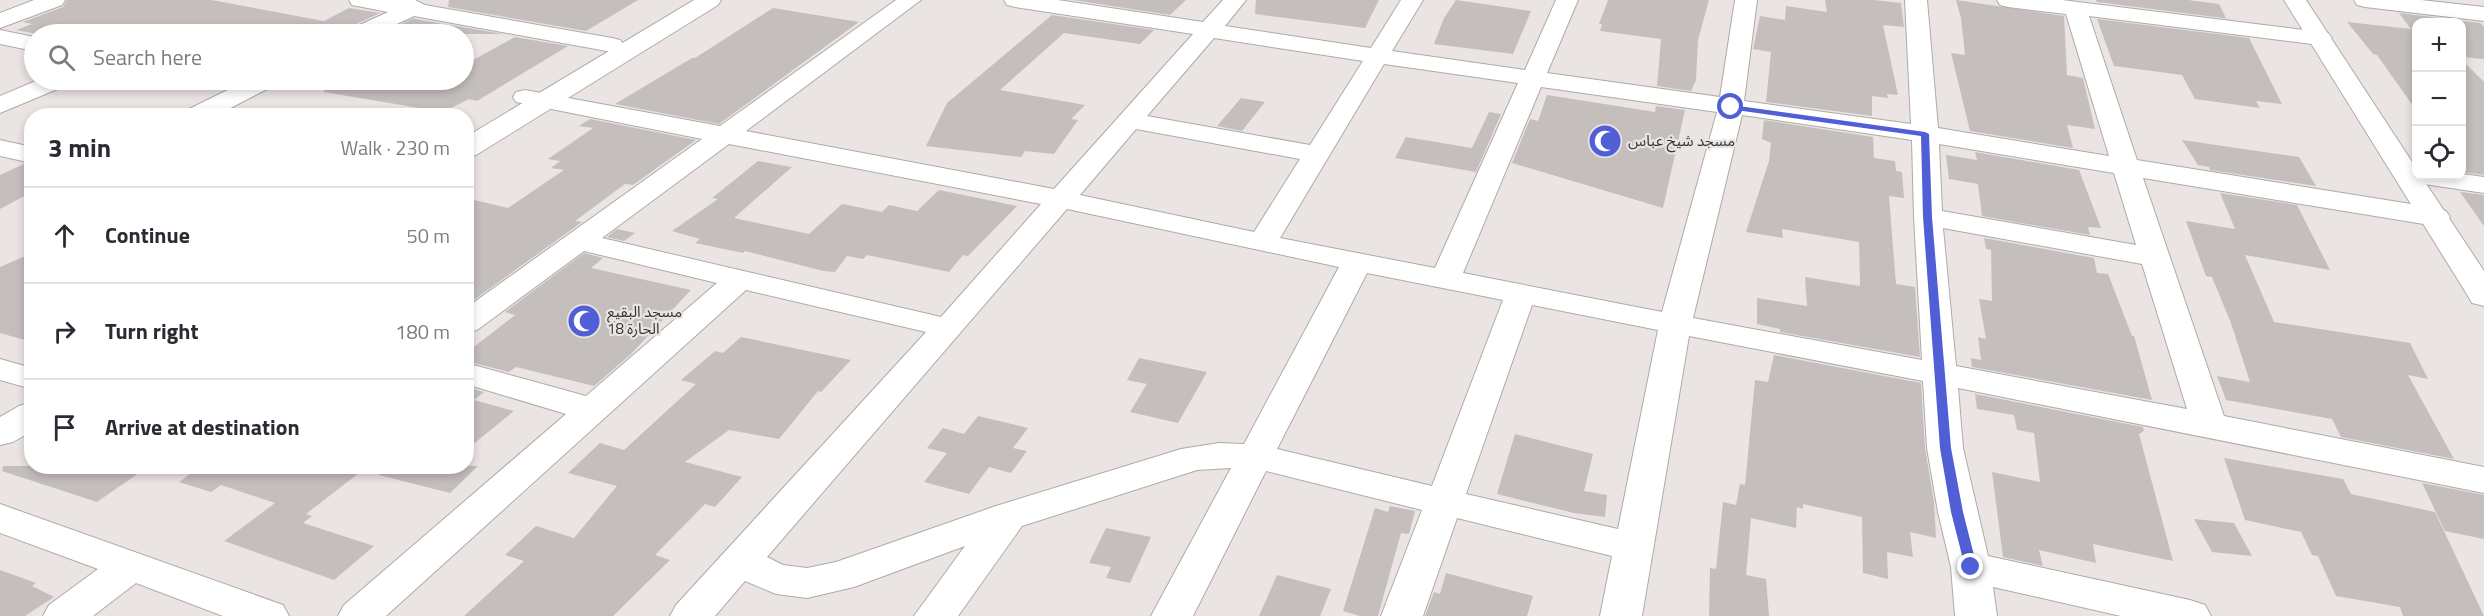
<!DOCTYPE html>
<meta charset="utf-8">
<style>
body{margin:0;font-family:"Titillium Web","Noto Sans Arabic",sans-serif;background:#f2f2f3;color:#2b2b33}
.controls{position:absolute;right:18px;top:18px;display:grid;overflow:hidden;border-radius:12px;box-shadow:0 3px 9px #0003}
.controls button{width:54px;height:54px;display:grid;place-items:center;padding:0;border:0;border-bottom:2px solid #e1e1e2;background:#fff;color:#2b2b33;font:30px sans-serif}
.stop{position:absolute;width:18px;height:18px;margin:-14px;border:4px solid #505fd5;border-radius:50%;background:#fff}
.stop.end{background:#505fd5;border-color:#fff;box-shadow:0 2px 6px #0008}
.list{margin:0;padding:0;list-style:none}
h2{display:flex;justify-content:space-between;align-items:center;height:78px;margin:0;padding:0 24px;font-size:26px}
h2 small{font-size:20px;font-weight:400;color:#7c7c81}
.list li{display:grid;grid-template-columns:39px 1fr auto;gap:18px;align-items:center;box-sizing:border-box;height:96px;padding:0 24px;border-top:2px solid #e1e1e2}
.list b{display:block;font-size:22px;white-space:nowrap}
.list em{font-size:20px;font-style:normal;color:#7c7c81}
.icon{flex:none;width:33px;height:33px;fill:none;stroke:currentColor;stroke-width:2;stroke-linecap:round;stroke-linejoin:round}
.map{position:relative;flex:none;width:2484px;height:616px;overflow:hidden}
.search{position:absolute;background:#fff;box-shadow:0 3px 9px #0003;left:24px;top:24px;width:450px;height:66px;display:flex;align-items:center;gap:15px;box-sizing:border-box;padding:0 21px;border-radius:33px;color:#7c7c81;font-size:22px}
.panel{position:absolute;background:#fff;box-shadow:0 3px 9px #0003;left:24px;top:108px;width:450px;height:366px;border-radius:24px}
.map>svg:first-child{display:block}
</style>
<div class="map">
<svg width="2484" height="616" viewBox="0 0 2484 616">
<rect width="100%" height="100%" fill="#eae4e3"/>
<path fill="#c4bfbd" d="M 67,0 L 211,0 L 324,21 L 349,8 L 380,13 L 350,27 L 346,34 L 37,34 L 16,30 L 32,24 L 23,22 L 63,7 Z
M 449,0 L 638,0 L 586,31 L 448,7 Z
M 1073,0 L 1186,0 L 1170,15 Z
M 1256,0 L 1379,0 L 1365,28 L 1255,14 Z
M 1456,0 L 1531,11 L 1513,54 L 1434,44 L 1444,18 Z
M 1608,0 L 1709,0 L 1698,40 L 1696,80 L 1691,91 L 1657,86 L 1661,39 L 1600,31 L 1602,24 L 1599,24 Z
M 1825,0 L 1874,0 L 1901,3 L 1904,27 L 1883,25 L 1898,95 L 1887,94 L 1888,98 L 1872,96 L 1872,116 L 1766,102 L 1771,52 L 1753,49 L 1760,16 L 1785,20 L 1786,6 L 1827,12 Z
M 1956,0 L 2064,16 L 2067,75 L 2083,78 L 2095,129 L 2067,125 L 2073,148 L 1970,131 L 1951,53 L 1965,55 L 1961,18 Z
M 2096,0 L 2188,0 L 2219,4 L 2226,18 L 2239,20 L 2097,2 Z
M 773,8 L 859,22 L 719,124 L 615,104 L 692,58 L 695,58 Z
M 2399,13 L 2480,23 L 2484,27 L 2484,59 L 2462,57 L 2462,22 L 2416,22 L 2416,110 L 2377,55 L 2373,54 L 2347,22 L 2411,29 Z
M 1052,15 L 1154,30 L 1140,44 L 1064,33 L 1000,90 L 1085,105 L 1071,119 L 1078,120 L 1054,154 L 1025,151 L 1021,157 L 926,146 L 947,103 Z
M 414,18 L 415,19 L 503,34 L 380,34 Z
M 2097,19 L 2249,38 L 2282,104 L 2256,101 L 2260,108 L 2195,99 L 2182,75 L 2114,66 Z
M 515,37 L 568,46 L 477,101 L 469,99 L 443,112 L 324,92 L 325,80 L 464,80 L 464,65 Z
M 2462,60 L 2484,82 L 2484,175 L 2462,172 Z
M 1547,95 L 1655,112 L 1656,106 L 1685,110 L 1663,208 L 1512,163 L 1530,119 L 1538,121 Z
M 1241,98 L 1265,102 L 1242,131 L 1217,126 Z
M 1489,112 L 1501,114 L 1476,172 L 1395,158 L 1406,137 L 1472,148 Z
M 590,119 L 696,140 L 633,185 L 625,184 L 575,221 L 582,222 L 471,302 L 466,301 L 466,198 L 508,208 L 564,170 L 551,168 L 560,161 L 548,159 L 593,128 L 579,126 Z
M 1764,120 L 1873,137 L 1874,158 L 1895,161 L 1896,171 L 1902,172 L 1904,198 L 1889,196 L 1896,284 L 1915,287 L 1920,357 L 1780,332 L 1780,329 L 1757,324 L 1757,298 L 1807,306 L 1805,277 L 1860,286 L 1859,242 L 1782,229 L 1783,238 L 1746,232 L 1769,161 L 1771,143 L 1762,139 Z
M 2182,140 L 2299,157 L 2316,186 L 2210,170 L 2209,167 L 2198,165 Z
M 1975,152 L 2079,170 L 2101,228 L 2088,227 L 2090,235 L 1982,216 L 1978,184 L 1949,179 L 1946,155 L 1977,160 Z
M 758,161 L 792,167 L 734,218 L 809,234 L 842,204 L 882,212 L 889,205 L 917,211 L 939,190 L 1017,206 L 968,256 L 963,255 L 949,272 L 867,255 L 863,259 L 847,256 L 835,272 L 823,271 L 745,251 L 743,253 L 695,243 L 700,239 L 672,231 L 718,199 L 712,198 Z
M 24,164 L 32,165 L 32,192 L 0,209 L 0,175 Z
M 2460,192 L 2484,195 L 2484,226 Z
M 2220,193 L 2297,205 L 2330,270 L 2245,255 L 2274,322 L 2410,343 L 2428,379 L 2408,375 L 2454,459 L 2341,437 L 2332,419 L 2226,400 L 2217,376 L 2250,382 L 2231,323 L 2212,277 L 2206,276 L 2186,221 L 2235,229 Z
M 617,229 L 635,233 L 624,241 L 607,237 Z
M 1984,238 L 2094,258 L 2097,273 L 2108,274 L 2132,336 L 2134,336 L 2152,400 L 1972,367 L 1971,358 L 1981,360 L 1978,337 L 1986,339 L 1979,299 L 1992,301 L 1991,250 L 1986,249 Z
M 32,253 L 32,342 L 0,333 L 0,267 Z
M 584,253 L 603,258 L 591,268 L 691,290 L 631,354 L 594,386 L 516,367 L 509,372 L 466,361 L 466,353 L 515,315 L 505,312 Z
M 741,337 L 851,360 L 821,392 L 818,391 L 779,439 L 729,430 L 685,462 L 742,477 L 715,507 L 705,504 L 655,555 L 670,560 L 613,616 L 464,616 L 524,561 L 505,555 L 536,526 L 574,538 L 617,486 L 568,473 L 600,443 L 624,450 L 696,384 L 681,380 L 715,351 L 723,353 Z
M 1774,355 L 1921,383 L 1925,448 L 1934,502 L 1936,538 L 1910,532 L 1913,557 L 1887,552 L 1888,579 L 1863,573 L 1862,517 L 1803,504 L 1803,509 L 1797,507 L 1796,528 L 1751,518 L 1746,575 L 1766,579 L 1769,616 L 1709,616 L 1710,568 L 1716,569 L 1723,502 L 1736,505 L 1740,484 L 1745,485 L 1755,380 L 1768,382 Z
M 1139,358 L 1207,372 L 1178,423 L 1130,412 L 1147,384 L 1127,380 Z
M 466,387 L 484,392 L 474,400 L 514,411 L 466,450 Z
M 1975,394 L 2143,427 L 2144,431 L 2139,434 L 2173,561 L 2093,544 L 2096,563 L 2039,550 L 2043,566 L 2003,557 L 1992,472 L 2040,482 L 2034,433 L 2017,430 L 2014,415 L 1977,409 Z
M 978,416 L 1028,428 L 1013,448 L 1027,451 L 1011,473 L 989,467 L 969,494 L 924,482 L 947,453 L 927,448 L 943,428 L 964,434 Z
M 1515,434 L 1593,454 L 1584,491 L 1607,495 L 1605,517 L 1574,513 L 1497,494 Z
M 2224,458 L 2343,479 L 2351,494 L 2435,512 L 2484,616 L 2403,616 L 2400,607 L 2336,596 L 2318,556 L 2312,555 L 2301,532 L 2245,520 Z
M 3,466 L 149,466 L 97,502 L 2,471 Z
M 179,466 L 368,466 L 306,514 L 312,516 L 303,523 L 374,546 L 334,580 L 224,541 L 275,503 L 221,485 L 211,492 L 179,482 L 190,474 L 178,470 Z
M 380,466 L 478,466 L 450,493 L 379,475 Z
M 2422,483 L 2484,495 L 2484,539 L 2445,531 Z
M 1390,506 L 1415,511 L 1409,534 L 1401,533 L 1378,616 L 1360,616 L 1343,611 L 1375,508 L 1388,512 Z
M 2194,519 L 2234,523 L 2252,556 L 2212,552 Z
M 1106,528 L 1151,537 L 1130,583 L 1106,578 L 1111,567 L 1089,563 Z
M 0,570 L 36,583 L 32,586 L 54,597 L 25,616 L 0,616 Z
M 1446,573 L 1533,596 L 1527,616 L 1425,616 L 1434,592 L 1440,594 Z
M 1277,575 L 1331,589 L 1320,616 L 1259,616 Z"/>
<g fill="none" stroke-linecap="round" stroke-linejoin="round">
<defs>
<path id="minor" d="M 34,0 L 65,0 L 62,5 L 0,28 L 0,13 Z
M 349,0 L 415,0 L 425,5 L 612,38 L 620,40 L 624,45 L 620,50 L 612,52 L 414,16 L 376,34 L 348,34 L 351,29 L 388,12 L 352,5 Z
M 896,0 L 921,0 L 746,131 L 1054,189 L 1193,34 L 1015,7 L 1007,5 L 1004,0 L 1058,0 L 1203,22 L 1223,0 L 1246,0 L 1225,26 L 1371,48 L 1401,0 L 1423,0 L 1392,51 L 1525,70 L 1556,0 L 1578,0 L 1547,73 L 1720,97 L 1735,0 L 1757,0 L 1744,101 L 1911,124 L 1905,0 L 1927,0 L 1938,128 L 2109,156 L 2066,14 L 2008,7 L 2000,5 L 1997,0 L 2062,0 L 2328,33 L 2332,38 L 2328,43 L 2320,45 L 2089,16 L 2137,160 L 2436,208 L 2446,211 L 2450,217 L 2446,223 L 2436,226 L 2143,178 L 2224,416 L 2484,467 L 2484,493 L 1958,388 L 1963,448 L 1988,556 L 2190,600 L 2205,605 L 2211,616 L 2121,616 L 1993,587 L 1997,616 L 1955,616 L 1951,567 L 1938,512 L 1927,448 L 1923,381 L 1689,336 L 1642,616 L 1600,616 L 1612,556 L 1457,518 L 1423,616 L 1381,616 L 1422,510 L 1266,471 L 1193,616 L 1151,616 L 1231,468 L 1197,470 L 1022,526 L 958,616 L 914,616 L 965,546 L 854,587 L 807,598 L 776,594 L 745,581 L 715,616 L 670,616 L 676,605 L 926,332 L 746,290 L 386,616 L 338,616 L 344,605 L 566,414 L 466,384 L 466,363 L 586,396 L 717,283 L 584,251 L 477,330 L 466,332 L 466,308 L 702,139 L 516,102 L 513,97 L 516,92 L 525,90 L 720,126 ZM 1214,38 L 1363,61 L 1310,145 L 1147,116 ZM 1384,64 L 1518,83 L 1435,268 L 1280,238 ZM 1541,87 L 1717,112 L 1662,312 L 1463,273 ZM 1742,115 L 1912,140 L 1914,217 L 1922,360 L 1693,318 ZM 1136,129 L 1300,159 L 1254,232 L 1080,195 ZM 729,144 L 1041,204 L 941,317 L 602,238 ZM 1939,144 L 2114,173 L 2136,245 L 1942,211 ZM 1067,209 L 1339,267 L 1244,444 L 1219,443 L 1181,449 L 996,506 L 836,562 L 807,568 L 783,565 L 767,557 ZM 1943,228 L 2142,264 L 2187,409 L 1956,366 ZM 1367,273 L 1503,300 L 1432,486 L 1277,449 ZM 1532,305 L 1658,330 L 1618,529 L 1466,494 Z
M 2354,0 L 2421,0 L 2484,7 L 2484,21 L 2365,7 L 2357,5 Z
M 0,30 L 34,37 L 34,51 L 0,44 Z
M 38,80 L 70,80 L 67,85 L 0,113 L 0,96 Z
M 248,80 L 278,80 L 275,85 L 215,116 L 182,116 L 185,111 Z
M 0,140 L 32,147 L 32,163 L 0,156 Z
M 2416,169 L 2416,176 L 2462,176 L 2462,174 L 2484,177 L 2484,193 L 2411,182 L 2407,176 L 2411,170 Z
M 0,359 L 32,368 L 32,389 L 0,380 Z
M 0,504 L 283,605 L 289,616 L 223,616 L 136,583 L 93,616 L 43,616 L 49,605 L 98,569 L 0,533 Z"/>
<path id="tertiary" d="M 2284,0 L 2306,0 L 2416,168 L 2416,176 L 2421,176 L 2484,271 L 2484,306 L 2472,303 L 2468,296 Z"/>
<path id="secondary" d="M 694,0 L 721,0 L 718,5 L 476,155 L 466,157 L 466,137 Z
M 32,402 L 32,431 L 13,442 L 0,445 L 0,417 L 19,406 Z"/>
</defs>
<use href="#minor" stroke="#afaaa8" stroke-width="2"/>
<use href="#tertiary" stroke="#afaaa8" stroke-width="2"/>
<use href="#secondary" stroke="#afaaa8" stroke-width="2"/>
<use href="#minor" fill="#fff" fill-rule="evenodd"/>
<use href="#tertiary" fill="#fff" fill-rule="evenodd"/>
<use href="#secondary" fill="#fff" fill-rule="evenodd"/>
</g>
<path fill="#505fd5" d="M 1731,105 L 1925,132 L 1929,134 L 1932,217 L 1951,448 L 1963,512 L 1977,567 L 1976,570 L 1967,570 L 1965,567 L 1951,512 L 1940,448 L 1923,217 L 1921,136 L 1729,109 L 1729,105 Z"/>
<defs>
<symbol id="mosque-disc" viewBox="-11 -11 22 22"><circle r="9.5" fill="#505fd5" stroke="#eae4e3"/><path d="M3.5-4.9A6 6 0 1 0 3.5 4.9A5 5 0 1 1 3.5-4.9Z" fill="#fff"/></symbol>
</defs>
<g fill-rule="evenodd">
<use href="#mosque-disc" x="1586" y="122" width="38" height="38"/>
<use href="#mosque-disc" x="565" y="302" width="38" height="38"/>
</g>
<g text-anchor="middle" stroke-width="4.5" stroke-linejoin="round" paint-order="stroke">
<g font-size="15" fill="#383635" stroke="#eae4e3" text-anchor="start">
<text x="1628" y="146">مسجد شيخ عباس</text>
<text x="607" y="317">مسجد البقيع<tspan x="607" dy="17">الحارة 18</tspan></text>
</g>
</g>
</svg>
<div class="controls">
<button>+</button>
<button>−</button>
<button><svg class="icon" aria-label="locate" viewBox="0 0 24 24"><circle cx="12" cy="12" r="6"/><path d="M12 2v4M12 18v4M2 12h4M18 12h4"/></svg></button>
</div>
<div class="stop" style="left:1731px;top:107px"></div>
<div class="stop end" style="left:1971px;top:567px"></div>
<div class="search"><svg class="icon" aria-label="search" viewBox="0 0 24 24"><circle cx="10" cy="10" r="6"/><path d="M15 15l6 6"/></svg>Search here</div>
<section class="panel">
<h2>3 min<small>Walk · 230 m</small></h2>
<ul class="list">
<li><svg class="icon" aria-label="ahead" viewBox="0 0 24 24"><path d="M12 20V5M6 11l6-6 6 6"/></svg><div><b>Continue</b></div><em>50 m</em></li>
<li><svg class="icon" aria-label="right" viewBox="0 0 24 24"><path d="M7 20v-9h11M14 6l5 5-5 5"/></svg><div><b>Turn right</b></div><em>180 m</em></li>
<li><svg class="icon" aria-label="arrive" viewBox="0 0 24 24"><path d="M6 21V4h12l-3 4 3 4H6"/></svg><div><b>Arrive at destination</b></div></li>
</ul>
</section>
</div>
